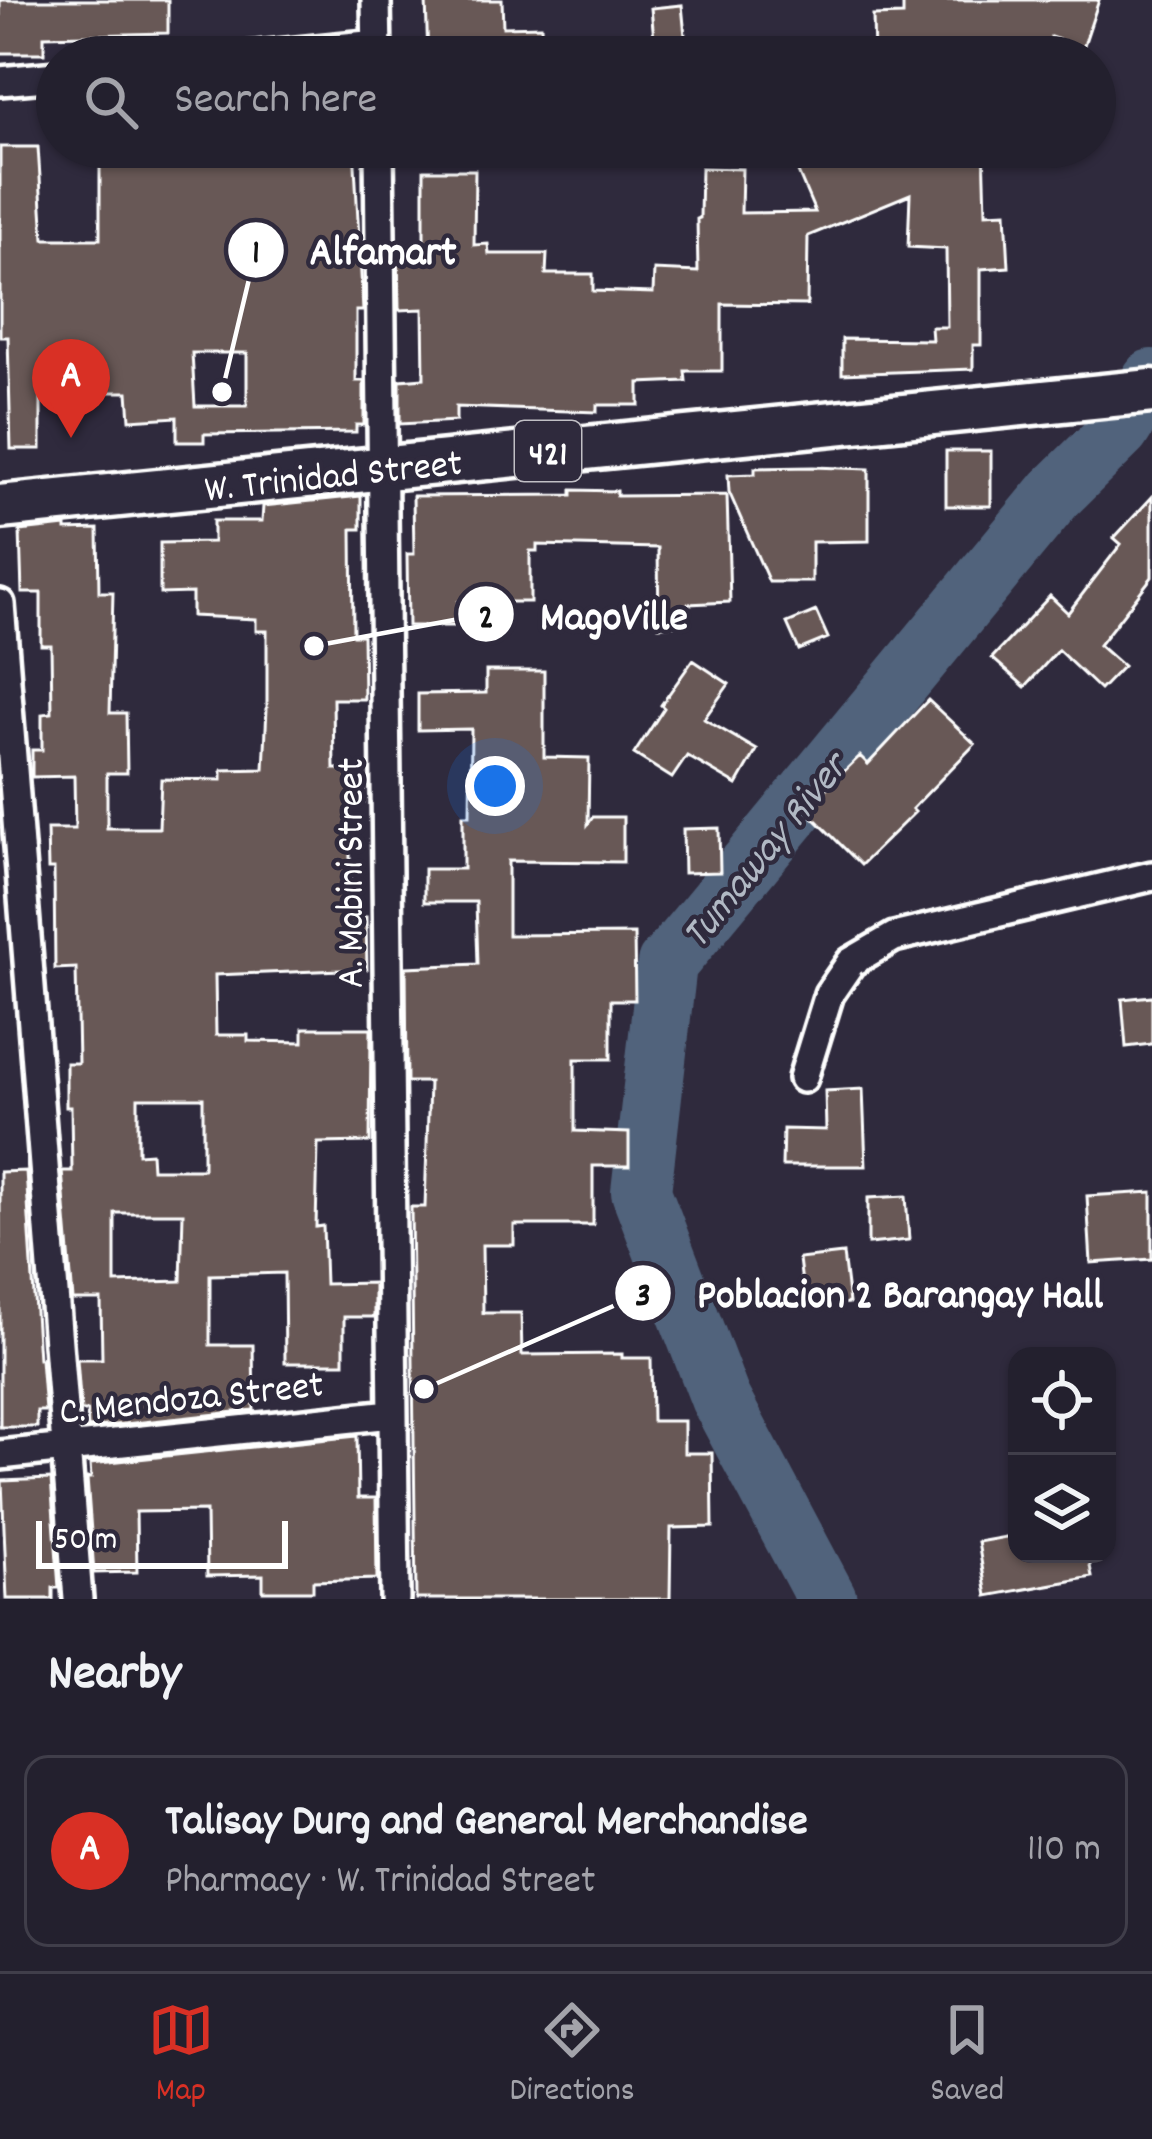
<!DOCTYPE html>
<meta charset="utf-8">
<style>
body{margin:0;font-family:Dekko,sans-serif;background:#2b2836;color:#f1f3f6}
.controls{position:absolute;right:36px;bottom:36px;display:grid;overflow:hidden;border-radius:24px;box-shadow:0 3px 9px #0004}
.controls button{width:108px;height:108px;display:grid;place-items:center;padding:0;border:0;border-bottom:3px solid #403e4a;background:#23202e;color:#f1f3f6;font:60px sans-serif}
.scale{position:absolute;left:36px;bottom:30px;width:252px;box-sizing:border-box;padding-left:12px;border:6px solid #fff;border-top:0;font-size:33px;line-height:42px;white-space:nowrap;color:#fff;-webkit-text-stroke:9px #2f2a3d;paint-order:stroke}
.you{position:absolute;left:495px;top:786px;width:42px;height:42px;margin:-30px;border:9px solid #fff;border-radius:50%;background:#1a73e8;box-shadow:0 0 0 18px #1a73e833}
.badge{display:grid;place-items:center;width:78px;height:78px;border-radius:50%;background:#d93025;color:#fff;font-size:39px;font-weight:700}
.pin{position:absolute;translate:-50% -99px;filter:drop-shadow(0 3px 6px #0008)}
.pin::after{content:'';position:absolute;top:63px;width:42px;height:36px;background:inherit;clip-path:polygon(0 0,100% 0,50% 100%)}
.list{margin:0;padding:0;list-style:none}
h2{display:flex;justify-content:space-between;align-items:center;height:156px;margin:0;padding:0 48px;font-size:51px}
h2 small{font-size:39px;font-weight:400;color:#a3a3aa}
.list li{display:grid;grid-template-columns:78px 1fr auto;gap:36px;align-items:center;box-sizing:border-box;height:192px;margin:0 24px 24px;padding:0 24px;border:3px solid #403e4a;border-radius:24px}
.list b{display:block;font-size:45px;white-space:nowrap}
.list p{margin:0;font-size:39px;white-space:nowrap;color:#a3a3aa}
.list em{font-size:39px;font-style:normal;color:#a3a3aa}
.icon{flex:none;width:66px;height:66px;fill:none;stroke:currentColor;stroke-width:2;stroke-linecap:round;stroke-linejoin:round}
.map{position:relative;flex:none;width:1152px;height:1599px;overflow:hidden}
.search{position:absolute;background:#23202e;box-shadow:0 3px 9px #0004;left:36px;right:36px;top:36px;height:132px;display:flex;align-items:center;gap:30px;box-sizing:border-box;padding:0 42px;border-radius:66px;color:#a3a3aa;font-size:45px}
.sheet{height:372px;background:#23202e}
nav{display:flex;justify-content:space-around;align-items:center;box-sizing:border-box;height:168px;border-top:3px solid #403e4a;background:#23202e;font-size:33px;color:#a3a3aa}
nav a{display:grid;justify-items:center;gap:6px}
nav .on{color:#d93025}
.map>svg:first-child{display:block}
</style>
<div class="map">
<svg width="1152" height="1599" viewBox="0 0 1152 1599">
<rect width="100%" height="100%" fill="#2f2a3d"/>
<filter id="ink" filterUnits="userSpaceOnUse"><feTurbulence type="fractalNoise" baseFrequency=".00833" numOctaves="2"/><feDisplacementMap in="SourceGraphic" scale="24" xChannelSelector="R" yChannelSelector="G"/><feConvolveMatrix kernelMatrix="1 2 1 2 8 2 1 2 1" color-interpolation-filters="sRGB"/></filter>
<g filter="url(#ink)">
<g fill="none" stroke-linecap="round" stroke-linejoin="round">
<path stroke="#51647c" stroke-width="60" d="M 827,1599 L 720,1398 L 641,1192 L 667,964 L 1055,494 L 1120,430 L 1152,379"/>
</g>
<path fill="#685856" stroke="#fff" stroke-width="3" fill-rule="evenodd" d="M 0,0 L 168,0 L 168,33 L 44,36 L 44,53 L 0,53 Z
M 426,0 L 502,0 L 503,27 L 541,26 L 542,57 L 428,57 Z
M 903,0 L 1099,0 L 1083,48 L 1051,37 L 1050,57 L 874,57 L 873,16 L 903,15 Z
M 682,5 L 686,46 L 655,49 L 651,8 Z
M 0,147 L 38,147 L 44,239 L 100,239 L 100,147 L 354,147 L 363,311 L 356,311 L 356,381 L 364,381 L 364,425 L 356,425 L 356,432 L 204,434 L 204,442 L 177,442 L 177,417 L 130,420 L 128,392 L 41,392 L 41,449 L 11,449 L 8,337 L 0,337 ZM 192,353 L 247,353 L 247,406 L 195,406 Z
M 836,147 L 984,147 L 986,213 L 1006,212 L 1009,267 L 981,269 L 981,345 L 973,345 L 973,369 L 842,374 L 842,339 L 932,340 L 931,327 L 947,327 L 946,249 L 908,247 L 910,194 L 808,236 L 807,305 L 722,304 L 722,371 L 685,371 L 686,381 L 639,383 L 639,405 L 597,405 L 597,412 L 456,407 L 456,421 L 400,424 L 400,380 L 424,378 L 423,309 L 399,310 L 398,246 L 424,246 L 424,170 L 475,170 L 474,245 L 488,244 L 489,254 L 547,254 L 546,274 L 593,274 L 593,291 L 653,293 L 654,270 L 698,272 L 697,219 L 700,218 L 701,168 L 742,169 L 741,213 L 815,212 L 795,165 Z
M 946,451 L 991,451 L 991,506 L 946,506 Z
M 813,467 L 869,469 L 869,541 L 812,542 L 812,582 L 769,582 L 729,492 L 728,475 L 755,474 L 755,468 Z
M 572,490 L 617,491 L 617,496 L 727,495 L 730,602 L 688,604 L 688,625 L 659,626 L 658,548 L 537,545 L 537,551 L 530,551 L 530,602 L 458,602 L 459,626 L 408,626 L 407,554 L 414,554 L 413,496 L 572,495 Z
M 361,496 L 361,529 L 352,529 L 353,635 L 363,635 L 364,699 L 333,699 L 334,769 L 364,769 L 364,802 L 350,802 L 350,917 L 366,917 L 367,969 L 215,975 L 216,1035 L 248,1035 L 248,1041 L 303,1042 L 303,1028 L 371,1028 L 370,1142 L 318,1143 L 316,1227 L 323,1226 L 325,1284 L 374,1283 L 374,1317 L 344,1317 L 344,1363 L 285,1363 L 284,1273 L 210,1275 L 210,1345 L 253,1345 L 254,1410 L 88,1428 L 87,1411 L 81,1411 L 77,1359 L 102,1359 L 101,1300 L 73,1300 L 62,1171 L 72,1171 L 71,1107 L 66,1107 L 66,1063 L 78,1063 L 76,968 L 55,969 L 54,869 L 48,869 L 47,829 L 75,829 L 74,776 L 32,777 L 32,750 L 42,750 L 42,714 L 52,713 L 51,645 L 41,645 L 41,593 L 22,593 L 20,531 L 66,526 L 66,530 L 98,529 L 99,592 L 113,592 L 110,713 L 126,713 L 127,773 L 107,773 L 107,828 L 159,828 L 161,779 L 222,780 L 222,770 L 264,769 L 267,708 L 267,631 L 256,631 L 256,619 L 192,616 L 192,593 L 160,594 L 160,543 L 213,542 L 213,521 L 262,521 L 263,506 ZM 138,1098 L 203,1098 L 203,1169 L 152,1169 L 151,1153 L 138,1154 ZM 115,1213 L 183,1213 L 181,1281 L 115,1283 Z
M 1152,497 L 1152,577 L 1099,645 L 1123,666 L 1100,690 L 1058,650 L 1025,687 L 992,658 L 1050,596 L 1068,613 L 1121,544 L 1114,538 Z
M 816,611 L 828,638 L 799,650 L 787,623 Z
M 693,660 L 729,684 L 704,719 L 757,750 L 737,785 L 687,756 L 672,778 L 634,754 L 664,708 L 661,705 Z
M 486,671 L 544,671 L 544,757 L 589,758 L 588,824 L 593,817 L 623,817 L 623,862 L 508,861 L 508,935 L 634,934 L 635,1000 L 611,1000 L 611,1059 L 575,1059 L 575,1131 L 629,1133 L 629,1166 L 593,1166 L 593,1225 L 514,1225 L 514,1245 L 482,1245 L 483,1313 L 521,1313 L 522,1355 L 622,1354 L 622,1358 L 651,1358 L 652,1421 L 684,1421 L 684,1453 L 712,1453 L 713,1527 L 671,1528 L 670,1599 L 416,1599 L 411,1207 L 425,1207 L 429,1082 L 407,1082 L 406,967 L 478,964 L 476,902 L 424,902 L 424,869 L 463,869 L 463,815 L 470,815 L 471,729 L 418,730 L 418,694 L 486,693 Z
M 928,700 L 975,744 L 912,809 L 915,812 L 861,865 L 805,809 L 860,756 L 868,764 Z
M 719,828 L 720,872 L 684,873 L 683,829 Z
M 1152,996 L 1152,1044 L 1126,1047 L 1122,999 Z
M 863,1089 L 866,1166 L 782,1166 L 783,1129 L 826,1130 L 825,1091 Z
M 26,1171 L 38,1359 L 41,1359 L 45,1411 L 37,1411 L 37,1427 L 0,1427 L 0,1172 Z
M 1152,1192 L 1152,1259 L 1091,1263 L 1087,1196 Z
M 906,1196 L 909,1240 L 868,1244 L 868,1198 Z
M 843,1254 L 849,1303 L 805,1308 L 799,1259 Z
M 357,1436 L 358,1498 L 376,1498 L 377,1579 L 313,1581 L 313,1591 L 263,1591 L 263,1575 L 207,1576 L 206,1511 L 136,1512 L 137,1572 L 94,1573 L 87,1478 L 91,1478 L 90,1464 Z
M 51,1479 L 59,1588 L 53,1588 L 53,1599 L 7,1599 L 2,1481 Z
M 1017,1535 L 1017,1554 L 1088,1554 L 1092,1577 L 987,1596 L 978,1542 Z"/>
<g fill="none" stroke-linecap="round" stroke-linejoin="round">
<defs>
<path id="street" d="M 376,0 L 377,57
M 247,57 L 377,44
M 0,81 L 57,76
M 379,147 L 395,1599
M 0,604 L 78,1599
M 803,1078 L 829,994 L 851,962 L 894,937 L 1152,876
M 0,1455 L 391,1414"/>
<path id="primary" d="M 0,507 L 1152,391"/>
</defs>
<use href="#street" stroke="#fff" stroke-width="36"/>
<use href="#primary" stroke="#fff" stroke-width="51"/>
<use href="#street" stroke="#2f2a3d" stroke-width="27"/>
<use href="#primary" stroke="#2f2a3d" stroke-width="42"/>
</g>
</g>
<g text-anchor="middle" stroke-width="9" stroke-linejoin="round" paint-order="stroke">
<rect fill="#2f2a3d" stroke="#c1bfc5" stroke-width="3" x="515" y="421" width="66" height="60" rx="9"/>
<g font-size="36" font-weight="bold" fill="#fff">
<text x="548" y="464">421</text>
</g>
<g font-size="39" fill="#fff" stroke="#2f2a3d">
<text transform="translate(333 473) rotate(-6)" y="14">W. Trinidad Street</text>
<text transform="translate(348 873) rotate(-90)" y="14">A. Mabini Street</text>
<text transform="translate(191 1395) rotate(-6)" y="14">C. Mendoza Street</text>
</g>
<g font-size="42" font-style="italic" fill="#b1b9c4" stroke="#2f2a3d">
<text transform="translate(762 849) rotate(-51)" y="15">Tumaway River</text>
</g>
</g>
<path fill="none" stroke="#fff" stroke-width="4.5" d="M222 392L256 250M314 646L486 614M424 1389L643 1293"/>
<g fill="#fff" stroke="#2f2a3d" stroke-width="4.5">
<circle cx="222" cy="392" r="12"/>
<circle cx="314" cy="646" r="12"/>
<circle cx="424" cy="1389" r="12"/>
<circle cx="256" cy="250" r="30"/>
<circle cx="486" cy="614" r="30"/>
<circle cx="643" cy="1293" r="30"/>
</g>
<g font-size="36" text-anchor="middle" font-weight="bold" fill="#111">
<text x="256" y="262">1</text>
<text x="486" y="627">2</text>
<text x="643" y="1305">3</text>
</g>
<g font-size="42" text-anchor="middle" font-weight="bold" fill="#fff" stroke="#2f2a3d" stroke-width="9" stroke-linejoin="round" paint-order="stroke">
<text x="383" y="264">Alfamart</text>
<text x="614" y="629">MagoVille</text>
<text x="900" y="1307">Poblacion 2 Barangay Hall</text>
</g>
</svg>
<div class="controls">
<button><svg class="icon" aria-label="locate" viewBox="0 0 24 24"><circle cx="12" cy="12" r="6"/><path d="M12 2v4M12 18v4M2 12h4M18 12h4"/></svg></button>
<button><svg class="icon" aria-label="layers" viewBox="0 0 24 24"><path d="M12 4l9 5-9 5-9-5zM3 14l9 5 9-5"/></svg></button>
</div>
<div class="scale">50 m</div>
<div class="you"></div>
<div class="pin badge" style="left:71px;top:438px">A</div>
<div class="search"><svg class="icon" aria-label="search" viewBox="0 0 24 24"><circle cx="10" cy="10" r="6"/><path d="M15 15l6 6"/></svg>Search here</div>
</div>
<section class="sheet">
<h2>Nearby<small></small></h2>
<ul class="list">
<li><span class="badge">A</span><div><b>Talisay Durg and General Merchandise</b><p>Pharmacy · W. Trinidad Street</p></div><em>110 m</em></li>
</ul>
</section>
<nav>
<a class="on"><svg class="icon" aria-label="map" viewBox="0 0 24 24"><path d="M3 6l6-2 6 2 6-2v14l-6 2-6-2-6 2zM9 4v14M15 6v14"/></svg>Map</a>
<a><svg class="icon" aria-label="directions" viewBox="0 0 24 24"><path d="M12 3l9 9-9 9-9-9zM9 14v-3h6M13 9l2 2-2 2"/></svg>Directions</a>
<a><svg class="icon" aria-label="saved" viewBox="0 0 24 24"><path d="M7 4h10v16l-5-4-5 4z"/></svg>Saved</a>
</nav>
